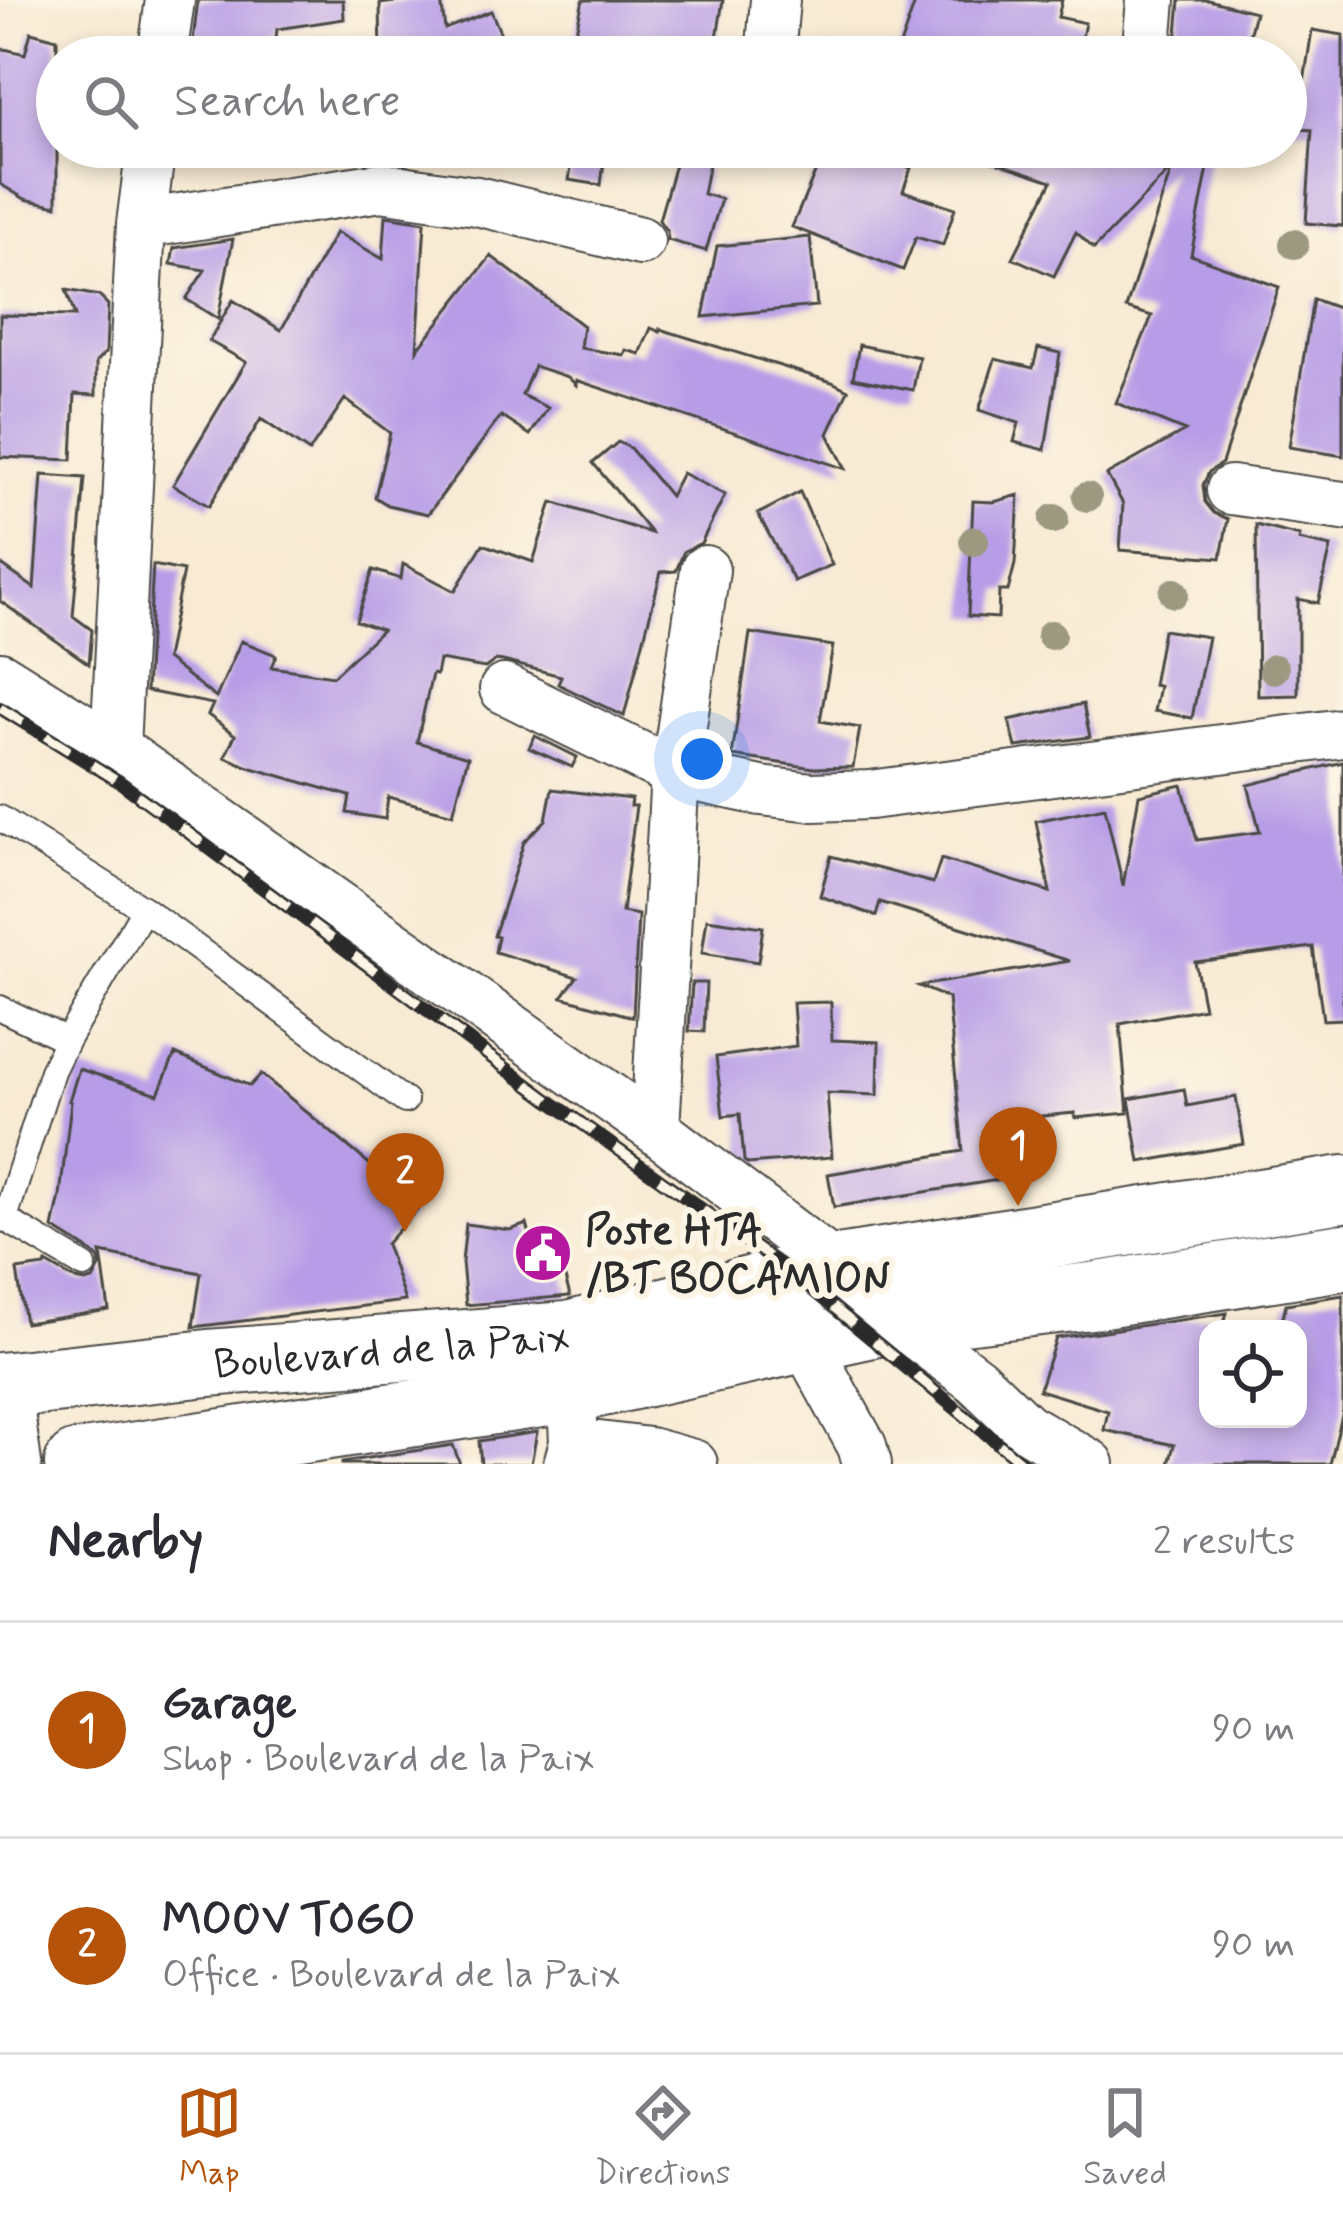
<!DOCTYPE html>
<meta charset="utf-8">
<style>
body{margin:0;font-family:Mynerve,sans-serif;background:#f2f2f3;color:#2b2b33}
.controls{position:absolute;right:36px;bottom:36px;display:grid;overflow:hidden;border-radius:24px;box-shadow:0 6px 18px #0003}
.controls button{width:108px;height:108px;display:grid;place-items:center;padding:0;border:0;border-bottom:3px solid #e1e1e2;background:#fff;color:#2b2b33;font:60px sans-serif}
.you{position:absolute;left:702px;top:759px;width:42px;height:42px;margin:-30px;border:9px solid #fff;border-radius:50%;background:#1a73e8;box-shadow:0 0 0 18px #1a73e833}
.badge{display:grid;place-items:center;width:78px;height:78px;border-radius:50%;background:#b45309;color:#fff;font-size:39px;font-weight:700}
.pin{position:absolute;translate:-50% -99px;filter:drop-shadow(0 3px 6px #0008)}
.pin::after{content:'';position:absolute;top:63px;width:42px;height:36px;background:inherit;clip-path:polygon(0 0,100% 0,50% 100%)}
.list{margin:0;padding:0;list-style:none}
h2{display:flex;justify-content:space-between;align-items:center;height:156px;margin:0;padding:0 48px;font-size:51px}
h2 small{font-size:39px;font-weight:400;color:#7c7c81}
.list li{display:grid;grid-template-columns:78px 1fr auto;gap:36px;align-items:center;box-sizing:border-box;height:216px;padding:0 48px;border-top:3px solid #e1e1e2}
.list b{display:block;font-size:45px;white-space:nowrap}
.list p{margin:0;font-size:39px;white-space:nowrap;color:#7c7c81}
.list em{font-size:39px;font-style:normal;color:#7c7c81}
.icon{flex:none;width:66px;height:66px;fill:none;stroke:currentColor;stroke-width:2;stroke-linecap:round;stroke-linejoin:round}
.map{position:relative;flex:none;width:1343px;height:1464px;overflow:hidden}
.search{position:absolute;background:#fff;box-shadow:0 6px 18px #0003;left:36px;right:36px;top:36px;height:132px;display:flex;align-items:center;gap:30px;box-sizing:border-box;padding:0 42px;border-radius:66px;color:#7c7c81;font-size:45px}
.sheet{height:588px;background:#fff}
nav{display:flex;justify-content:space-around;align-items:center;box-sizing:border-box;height:168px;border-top:3px solid #e1e1e2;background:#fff;font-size:33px;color:#7c7c81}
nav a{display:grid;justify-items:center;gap:6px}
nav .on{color:#b45309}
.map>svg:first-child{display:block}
</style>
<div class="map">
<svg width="1343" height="1464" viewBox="0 0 1343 1464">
<rect width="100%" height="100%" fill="#fcf5e5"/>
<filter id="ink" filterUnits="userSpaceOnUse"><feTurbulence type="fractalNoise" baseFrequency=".00833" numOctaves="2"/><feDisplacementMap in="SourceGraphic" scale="24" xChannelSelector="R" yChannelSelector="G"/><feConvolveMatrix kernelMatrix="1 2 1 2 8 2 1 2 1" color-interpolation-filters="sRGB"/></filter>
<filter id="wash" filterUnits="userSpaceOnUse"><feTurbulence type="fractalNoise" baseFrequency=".004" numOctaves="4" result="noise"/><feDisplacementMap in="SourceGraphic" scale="48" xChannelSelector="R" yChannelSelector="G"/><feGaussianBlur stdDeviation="2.7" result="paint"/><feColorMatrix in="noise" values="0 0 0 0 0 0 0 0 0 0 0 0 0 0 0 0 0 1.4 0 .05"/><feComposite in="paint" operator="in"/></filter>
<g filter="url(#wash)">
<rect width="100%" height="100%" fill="#f8ead3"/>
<g id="blocks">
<path fill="#b79ce7" d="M 198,0 L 343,0 L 344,19 L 277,29 L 275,49 L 218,42 L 217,57 L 191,57 Z
M 409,0 L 441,0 L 445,29 L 491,11 L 505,44 L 470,57 L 381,57 L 380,4 Z
M 583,0 L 723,0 L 714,57 L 570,57 Z
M 916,0 L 1062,0 L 1058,17 L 1085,23 L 1078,57 L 896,57 Z
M 1180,0 L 1208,0 L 1255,12 L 1244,57 L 1175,57 Z
M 1312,30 L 1343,35 L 1343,226 L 1306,223 L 1312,130 L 1286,128 L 1286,93 L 1302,95 Z
M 31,32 L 57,39 L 57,206 L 25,199 L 0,184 L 0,48 L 25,54 Z
M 680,147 L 712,147 L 703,194 L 721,199 L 706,251 L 668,240 L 667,232 L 659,220 Z
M 826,147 L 854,147 L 911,168 L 903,191 L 955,208 L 943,245 L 916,237 L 903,270 L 792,227 Z
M 969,147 L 1212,147 L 1191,255 L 1279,287 L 1222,463 L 1209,472 L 1203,485 L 1205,502 L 1214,513 L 1228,519 L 1221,558 L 1120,550 L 1123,504 L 1107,475 L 1185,431 L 1116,403 L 1152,316 L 1126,308 L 1172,168 L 1094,249 L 1076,232 L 1054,276 L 1013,258 L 1052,181 L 968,153 Z
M 574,149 L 605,154 L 601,185 L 569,180 Z
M 386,216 L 425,222 L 417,350 L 491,256 L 583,326 L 580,348 L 624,355 L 626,350 L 640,354 L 651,328 L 660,332 L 660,329 L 832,382 L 848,390 L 828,434 L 846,469 L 576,380 L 576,385 L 568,377 L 534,366 L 522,395 L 548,408 L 530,435 L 501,416 L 428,514 L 388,505 L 375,497 L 390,433 L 345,399 L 309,452 L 261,419 L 209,506 L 173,485 L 246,362 L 209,341 L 233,300 L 281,330 L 336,232 L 383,259 Z
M 810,237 L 817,306 L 703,317 L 717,246 Z
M 233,239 L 226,275 L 218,319 L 186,299 L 205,270 L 171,264 L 174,248 Z
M 66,290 L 99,296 L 108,305 L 106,352 L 96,362 L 96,395 L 75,394 L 72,460 L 0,457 L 0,315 L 75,316 Z
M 1313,299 L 1343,310 L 1343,456 L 1289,447 Z
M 859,345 L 919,357 L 913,390 L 853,378 Z
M 1038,348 L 1060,353 L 1045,450 L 1014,442 L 1019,423 L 979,410 L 995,359 L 1033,368 Z
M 618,442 L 630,448 L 670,496 L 682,473 L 725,495 L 701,543 L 684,551 L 676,571 L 661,572 L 624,716 L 558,684 L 561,676 L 503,661 L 496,660 L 485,668 L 439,660 L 436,675 L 432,674 L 417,742 L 468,757 L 453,814 L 388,797 L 385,819 L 347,813 L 350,796 L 249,767 L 225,757 L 235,735 L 208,715 L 213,704 L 146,691 L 153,565 L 183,571 L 166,659 L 216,698 L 241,641 L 276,655 L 271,667 L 333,676 L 382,630 L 356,621 L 373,570 L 401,579 L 403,564 L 455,591 L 483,544 L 533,562 L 552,502 L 651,533 L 593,463 Z
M 42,475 L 85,478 L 73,616 L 92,630 L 89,664 L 0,601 L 0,564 L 34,588 Z
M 800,492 L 832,565 L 794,581 L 758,514 Z
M 1019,495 L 1015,564 L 1008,591 L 999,591 L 998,618 L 968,616 L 973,501 L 994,502 Z
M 1256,525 L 1300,536 L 1299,540 L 1331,547 L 1318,603 L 1298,599 L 1298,695 L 1258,696 Z
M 1163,630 L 1208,637 L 1192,718 L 1154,711 L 1159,686 L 1153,685 Z
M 750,633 L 833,646 L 820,721 L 860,728 L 853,767 L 814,768 L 732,756 Z
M 1083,704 L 1090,737 L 1016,747 L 1009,720 Z
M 535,736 L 577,757 L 572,767 L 529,748 Z
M 1343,762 L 1343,1019 L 1323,1020 L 1313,947 L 1195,962 L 1204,1008 L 1120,1024 L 1128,1113 L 1075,1118 L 1075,1113 L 1000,1120 L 1010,1178 L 834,1207 L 828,1174 L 963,1151 L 948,998 L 919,986 L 1070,961 L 880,902 L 876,916 L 820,896 L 831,856 L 933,883 L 941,859 L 1050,892 L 1036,821 L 1105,807 L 1123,886 L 1139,795 L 1182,785 L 1197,840 L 1260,832 L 1248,785 Z
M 552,789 L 631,799 L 630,806 L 636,806 L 622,912 L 638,915 L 633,1017 L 562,997 L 577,977 L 495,952 L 498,937 L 494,936 L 524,842 L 546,820 Z
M 707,919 L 763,927 L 758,962 L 702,953 Z
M 692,983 L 706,983 L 704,1032 L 689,1031 Z
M 831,1002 L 832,1040 L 879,1042 L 878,1095 L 827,1093 L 832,1157 L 748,1164 L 744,1161 L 740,1114 L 723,1116 L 716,1057 L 796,1046 L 793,1003 Z
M 175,1054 L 250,1086 L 261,1074 L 420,1206 L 386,1244 L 405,1301 L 193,1327 L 201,1273 L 101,1253 L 109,1310 L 25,1323 L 17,1270 L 45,1266 L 46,1263 L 76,1280 L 85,1282 L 93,1280 L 100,1267 L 99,1259 L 93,1253 L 53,1228 L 60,1196 L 71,1102 L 69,1101 L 79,1069 L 158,1094 Z
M 1184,1089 L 1187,1106 L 1236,1097 L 1244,1144 L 1140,1162 L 1129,1099 Z
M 466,1224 L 510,1230 L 527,1224 L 533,1247 L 555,1241 L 570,1296 L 466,1305 L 462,1262 Z
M 1343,1295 L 1343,1411 L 1330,1464 L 1169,1464 L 1174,1445 L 1104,1430 L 1108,1411 L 1039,1390 L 1056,1338 L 1227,1313 L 1222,1329 L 1208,1329 L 1208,1419 L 1298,1419 L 1298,1329 L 1280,1329 L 1286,1304 Z
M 537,1432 L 531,1464 L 481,1464 L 479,1441 Z
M 453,1445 L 460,1464 L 342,1464 L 342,1462 Z"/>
</g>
</g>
<g filter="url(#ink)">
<use href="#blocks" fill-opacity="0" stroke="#4a4844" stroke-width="3"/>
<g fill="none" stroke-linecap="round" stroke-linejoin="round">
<defs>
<path id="lane" d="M 0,818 L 144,909 L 405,1101
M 0,1008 L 67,1040 L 52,1071 L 5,1218
M 67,1040 L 144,909
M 0,1216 L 84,1266"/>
<path id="street" d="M 162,57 L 170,0
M 770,57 L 775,0
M 1146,57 L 1151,0
M 141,224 L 381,187 L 477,201 L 640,241
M 1231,490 L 1343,506
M 0,676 L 115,748 L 655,1129 L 838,1268
M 504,689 L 675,773 L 761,791 L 813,797 L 870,795 L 1343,733
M 115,748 L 141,224 L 151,147
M 655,1129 L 675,773 L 705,570
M 895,1319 L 976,1380 L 1025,1427 L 1090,1464
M 802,1337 L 862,1446 L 867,1464
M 574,1443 L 649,1452 L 693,1464
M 568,1464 L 574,1443 L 570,1356"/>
<g id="secondary">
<path id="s1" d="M 0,1386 L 208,1363 L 568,1335 L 838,1268 L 1343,1189"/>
<path d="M 0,1406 L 8,1464"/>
<path d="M 78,1464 L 574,1389 L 895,1319 L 1091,1296 L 1343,1257"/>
</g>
</defs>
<use href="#lane" stroke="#4a4844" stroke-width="28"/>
<use href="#street" stroke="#4a4844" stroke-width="52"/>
<use href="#secondary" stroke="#4a4844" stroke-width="70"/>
<use href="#lane" stroke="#fff" stroke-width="24"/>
<use href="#street" stroke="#fff" stroke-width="48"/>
<use href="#secondary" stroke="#fff" stroke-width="66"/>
<defs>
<path id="rail" d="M 0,708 L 120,782 L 546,1098 L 797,1277 L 1023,1464"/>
</defs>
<use href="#rail" stroke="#2b2b2b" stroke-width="14"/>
<use href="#rail" stroke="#fcf5e5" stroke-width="9" stroke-dasharray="27" stroke-linecap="butt"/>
</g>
<g fill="#9d9980">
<circle cx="1294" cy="244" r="15"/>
<circle cx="1087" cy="497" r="15"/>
<circle cx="1054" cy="519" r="15"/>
<circle cx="974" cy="541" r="15"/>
<circle cx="1174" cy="593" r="15"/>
<circle cx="1051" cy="635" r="15"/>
<circle cx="1274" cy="669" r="15"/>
</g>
</g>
<defs>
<symbol id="civic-disc" viewBox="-11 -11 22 22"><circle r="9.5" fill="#b5179e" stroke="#fcf5e5"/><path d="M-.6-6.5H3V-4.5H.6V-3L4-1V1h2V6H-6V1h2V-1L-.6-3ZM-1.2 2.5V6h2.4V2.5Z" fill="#fff"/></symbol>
</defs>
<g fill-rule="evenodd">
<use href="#civic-disc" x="510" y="1220" width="66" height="66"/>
</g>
<g text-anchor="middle" stroke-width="12" stroke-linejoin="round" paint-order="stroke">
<g font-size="42" font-weight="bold" fill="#2b2b2b" stroke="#fcf5e5" text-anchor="start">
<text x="585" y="1244">Poste HTA<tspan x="585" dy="48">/BT BOCAMION</tspan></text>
</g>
<g font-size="42" fill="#2b2b2b" stroke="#fcf5e5">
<text dy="15" stroke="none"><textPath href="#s1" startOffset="393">Boulevard de la Paix</textPath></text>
</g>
</g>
</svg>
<div class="controls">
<button><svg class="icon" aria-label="locate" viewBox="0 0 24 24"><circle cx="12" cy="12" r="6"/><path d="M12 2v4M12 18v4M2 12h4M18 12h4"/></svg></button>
</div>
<div class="you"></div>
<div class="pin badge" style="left:1018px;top:1206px">1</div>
<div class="pin badge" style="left:405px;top:1232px">2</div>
<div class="search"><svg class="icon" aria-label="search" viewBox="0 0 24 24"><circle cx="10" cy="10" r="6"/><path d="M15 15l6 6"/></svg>Search here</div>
</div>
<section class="sheet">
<h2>Nearby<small>2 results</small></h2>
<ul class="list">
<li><span class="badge">1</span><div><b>Garage</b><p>Shop · Boulevard de la Paix</p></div><em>90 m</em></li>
<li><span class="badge">2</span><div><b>MOOV TOGO</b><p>Office · Boulevard de la Paix</p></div><em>90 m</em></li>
</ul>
</section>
<nav>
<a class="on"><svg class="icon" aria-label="map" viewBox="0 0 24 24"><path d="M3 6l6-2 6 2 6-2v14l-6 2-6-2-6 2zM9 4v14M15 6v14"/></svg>Map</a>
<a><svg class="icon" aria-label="directions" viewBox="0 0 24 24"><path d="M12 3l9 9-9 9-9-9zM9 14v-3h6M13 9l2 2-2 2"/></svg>Directions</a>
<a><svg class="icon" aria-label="saved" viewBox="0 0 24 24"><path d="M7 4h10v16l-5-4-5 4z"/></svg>Saved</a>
</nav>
